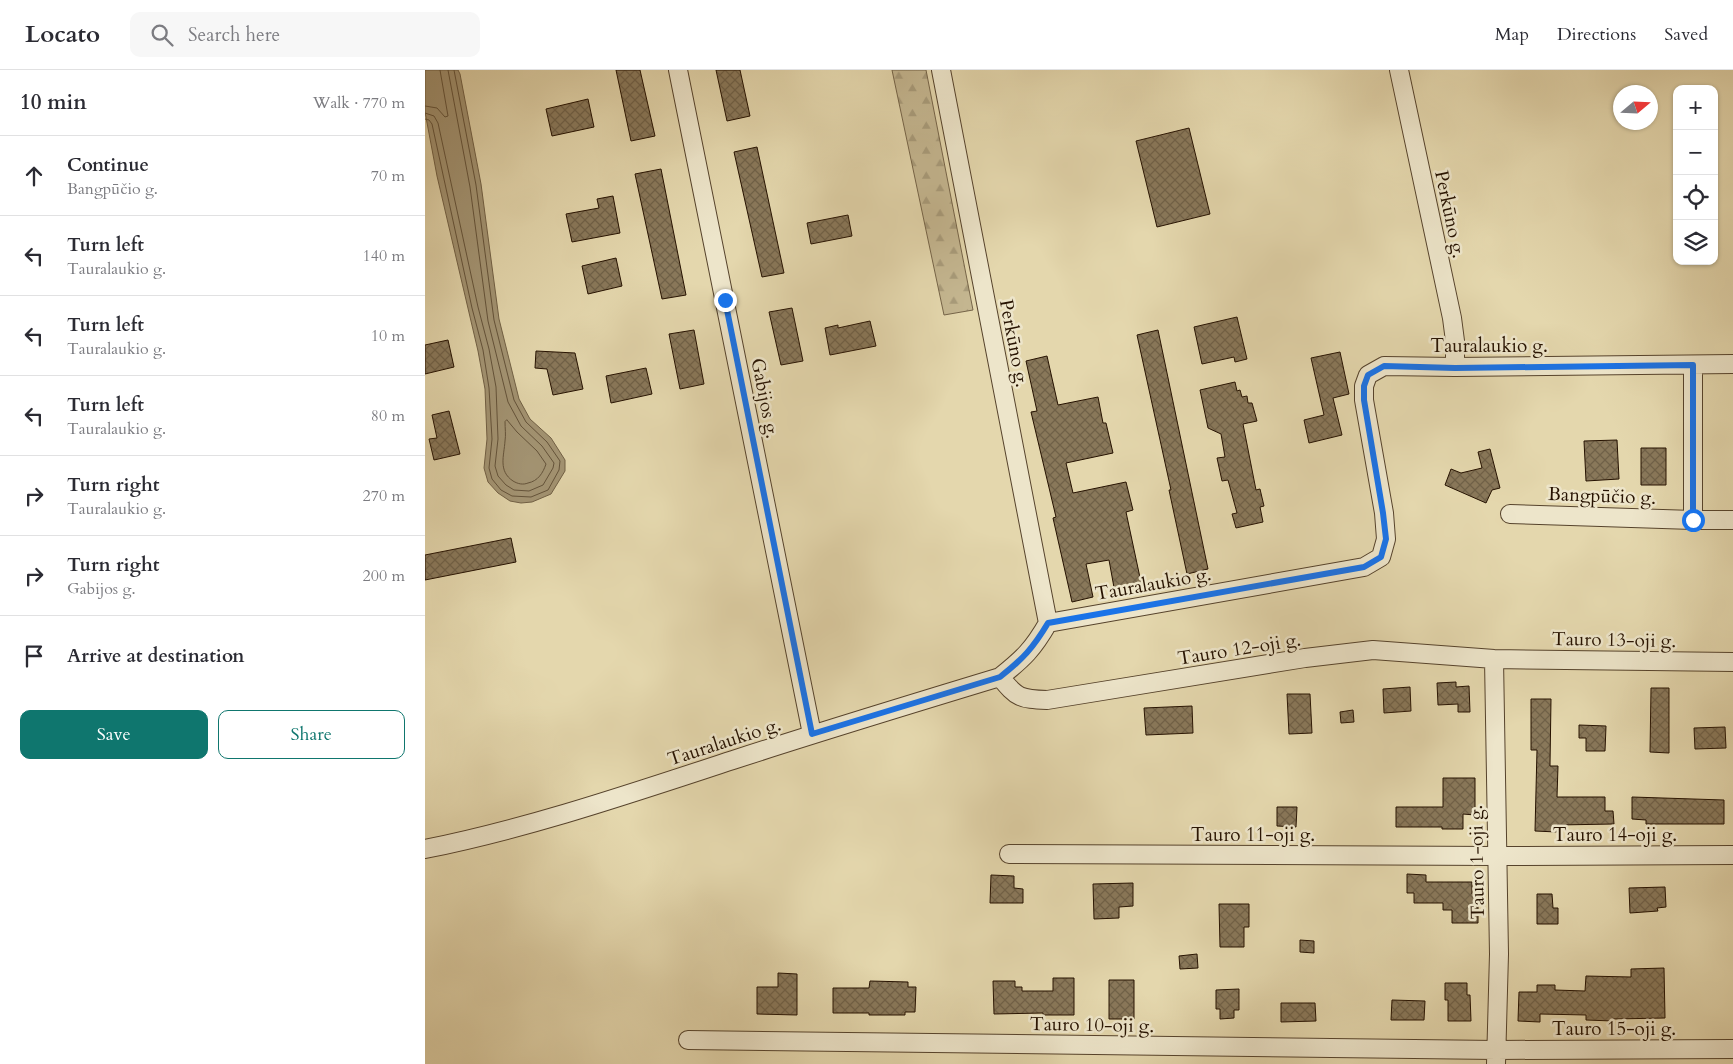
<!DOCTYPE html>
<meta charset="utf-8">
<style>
body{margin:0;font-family:Cardo,serif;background:#f7f7f7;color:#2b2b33}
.controls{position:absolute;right:15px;top:15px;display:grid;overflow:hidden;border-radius:10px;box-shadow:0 1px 4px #0004}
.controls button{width:45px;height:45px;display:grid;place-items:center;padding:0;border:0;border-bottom:1px solid #e1e1e2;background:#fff;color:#2b2b33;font:25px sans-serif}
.compass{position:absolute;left:1188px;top:15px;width:45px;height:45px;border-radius:50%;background:#fff;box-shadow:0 1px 4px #0004;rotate:71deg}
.stop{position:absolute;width:15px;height:15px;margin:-11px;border:4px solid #1a73e8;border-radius:50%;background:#fff}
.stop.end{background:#1a73e8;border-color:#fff;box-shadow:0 1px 5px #0008}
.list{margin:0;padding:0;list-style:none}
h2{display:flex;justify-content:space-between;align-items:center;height:65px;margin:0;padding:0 20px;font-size:21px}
h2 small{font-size:16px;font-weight:400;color:#7c7c81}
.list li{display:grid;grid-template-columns:32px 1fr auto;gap:15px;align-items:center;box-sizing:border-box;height:80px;padding:0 20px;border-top:1px solid #e1e1e2}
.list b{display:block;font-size:19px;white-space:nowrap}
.list p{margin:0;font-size:16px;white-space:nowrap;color:#7c7c81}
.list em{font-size:16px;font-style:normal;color:#7c7c81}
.actions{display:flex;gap:10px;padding:15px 20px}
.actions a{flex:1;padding:11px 0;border:1px solid #0f766e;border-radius:10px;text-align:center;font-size:18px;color:#0f766e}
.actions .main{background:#0f766e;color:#fff}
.icon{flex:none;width:28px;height:28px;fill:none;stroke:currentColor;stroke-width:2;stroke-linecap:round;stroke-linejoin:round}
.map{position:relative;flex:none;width:1308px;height:994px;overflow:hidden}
header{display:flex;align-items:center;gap:30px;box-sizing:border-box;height:70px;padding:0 25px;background:#fff;border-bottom:1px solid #e1e1e2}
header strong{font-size:24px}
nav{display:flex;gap:28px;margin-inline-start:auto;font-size:18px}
.search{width:350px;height:45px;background:#f7f7f7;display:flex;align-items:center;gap:12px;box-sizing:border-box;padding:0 18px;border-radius:10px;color:#7c7c81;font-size:19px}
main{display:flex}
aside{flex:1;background:#fff}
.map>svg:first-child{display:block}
</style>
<header>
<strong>Locato</strong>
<div class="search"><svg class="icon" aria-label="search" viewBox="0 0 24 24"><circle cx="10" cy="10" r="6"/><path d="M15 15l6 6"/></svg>Search here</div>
<nav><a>Map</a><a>Directions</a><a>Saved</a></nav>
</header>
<main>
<aside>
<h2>10 min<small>Walk · 770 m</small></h2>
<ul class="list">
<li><svg class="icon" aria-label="ahead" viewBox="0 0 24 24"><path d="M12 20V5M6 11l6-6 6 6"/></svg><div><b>Continue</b><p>Bangpūčio g.</p></div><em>70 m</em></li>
<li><svg class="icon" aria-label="left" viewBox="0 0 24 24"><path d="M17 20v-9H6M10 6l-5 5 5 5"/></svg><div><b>Turn left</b><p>Tauralaukio g.</p></div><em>140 m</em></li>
<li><svg class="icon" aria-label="left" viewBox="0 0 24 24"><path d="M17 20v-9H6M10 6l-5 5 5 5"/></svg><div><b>Turn left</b><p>Tauralaukio g.</p></div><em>10 m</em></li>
<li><svg class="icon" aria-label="left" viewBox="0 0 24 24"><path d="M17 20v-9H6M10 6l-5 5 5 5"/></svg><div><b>Turn left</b><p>Tauralaukio g.</p></div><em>80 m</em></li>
<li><svg class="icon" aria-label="right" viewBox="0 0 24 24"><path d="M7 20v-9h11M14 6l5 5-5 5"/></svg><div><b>Turn right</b><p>Tauralaukio g.</p></div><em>270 m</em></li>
<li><svg class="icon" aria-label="right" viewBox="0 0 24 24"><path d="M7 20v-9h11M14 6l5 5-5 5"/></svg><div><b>Turn right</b><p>Gabijos g.</p></div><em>200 m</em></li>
<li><svg class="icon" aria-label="arrive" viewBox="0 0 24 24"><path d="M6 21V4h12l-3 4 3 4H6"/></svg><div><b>Arrive at destination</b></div></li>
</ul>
<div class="actions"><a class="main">Save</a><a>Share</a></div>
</aside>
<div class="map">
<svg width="1308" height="994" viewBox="0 0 1308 994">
<defs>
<pattern id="forest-firs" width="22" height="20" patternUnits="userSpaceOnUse" patternTransform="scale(1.25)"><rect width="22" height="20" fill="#c4b690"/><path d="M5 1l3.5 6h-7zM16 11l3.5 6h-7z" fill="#a89b7a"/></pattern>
<pattern id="building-cross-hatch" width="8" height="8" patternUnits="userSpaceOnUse" patternTransform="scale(1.25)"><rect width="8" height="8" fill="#89785a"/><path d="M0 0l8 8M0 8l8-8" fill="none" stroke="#706148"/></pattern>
</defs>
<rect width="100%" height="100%" fill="#e4d7ad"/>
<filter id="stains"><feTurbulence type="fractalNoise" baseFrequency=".004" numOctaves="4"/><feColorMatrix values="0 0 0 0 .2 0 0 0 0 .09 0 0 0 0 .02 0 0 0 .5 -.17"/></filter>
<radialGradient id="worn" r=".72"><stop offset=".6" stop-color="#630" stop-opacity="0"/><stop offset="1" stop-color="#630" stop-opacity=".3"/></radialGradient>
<path fill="url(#forest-firs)" stroke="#756448" d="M 467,0 L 501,0 L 548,240 L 519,245 Z"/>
<path fill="#a39473" stroke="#716045" d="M 0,0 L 33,0 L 35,4 L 56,114 L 74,249 L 94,329 L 105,349 L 126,368 L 140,390 L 140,401 L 126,424 L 107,432 L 96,433 L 85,431 L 73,423 L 63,412 L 59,398 L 62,369 L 60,319 L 53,281 L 12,106 L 0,42 Z"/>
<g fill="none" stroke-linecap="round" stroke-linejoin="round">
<path stroke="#64533a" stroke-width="1" d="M 0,36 L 12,38 L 20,47 L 23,46 L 15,0
M 0,43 L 9,46 L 13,53 L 53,237 L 64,279 L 71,317 L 73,369 L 70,396 L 73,406 L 81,415 L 89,420 L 104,421 L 118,415 L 128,398 L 129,393 L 117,376 L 96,356 L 83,332 L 63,251 L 45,117 L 23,0
M 0,49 L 4,50 L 7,54 L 47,238 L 58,280 L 64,318 L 67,369 L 64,398 L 67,409 L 76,420 L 87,426 L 106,427 L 123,420 L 134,400 L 135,391 L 122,372 L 101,352 L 89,330 L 69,250 L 51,115 L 29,0
M 82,350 L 92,362 L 112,381 L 121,394 C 118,403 113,411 103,413 C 98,415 93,414 88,411 C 73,401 79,386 80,371 C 81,365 80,358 80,352 Z"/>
</g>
<path fill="url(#building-cross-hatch)" stroke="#261201" d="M 191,0 L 215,0 L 230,66 L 206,71 Z
M 291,0 L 315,0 L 325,46 L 302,51 Z
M 163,29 L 169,57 L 127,66 L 121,39 Z
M 764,58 L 785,144 L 732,157 L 711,71 Z
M 332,77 L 359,203 L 337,207 L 309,82 Z
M 236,99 L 261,225 L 237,229 L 210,104 Z
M 188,126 L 195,163 L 147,172 L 141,144 L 174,138 L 172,129 Z
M 423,145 L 427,166 L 386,174 L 382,153 Z
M 191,188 L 197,216 L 163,224 L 157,196 Z
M 367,238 L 378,291 L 356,295 L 344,242 Z
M 812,247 L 822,289 L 810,292 L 809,287 L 777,294 L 769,257 Z
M 445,251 L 451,276 L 405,285 L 400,258 L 413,255 L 413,258 Z
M 269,260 L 279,314 L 255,319 L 244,264 Z
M 733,260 L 783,499 L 762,504 L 744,420 L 746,420 L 712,265 Z
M 23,270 L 29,297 L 0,304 L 0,275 Z
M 111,281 L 150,283 L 158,319 L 128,325 L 122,299 L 110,298 Z
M 915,282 L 924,324 L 908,328 L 917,365 L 884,373 L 879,350 L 899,345 L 886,288 Z
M 622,286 L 633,335 L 673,327 L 678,353 L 681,353 L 688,383 L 641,393 L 648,423 L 701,412 L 708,440 L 701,442 L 717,517 L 690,523 L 684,490 L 661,494 L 668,527 L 647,532 L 628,448 L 631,447 L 606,342 L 612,341 L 601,291 Z
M 221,298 L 227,324 L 186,333 L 181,306 Z
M 810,312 L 812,321 L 815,320 L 817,327 L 822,326 L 823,333 L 827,333 L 832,351 L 818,354 L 831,420 L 835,419 L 839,436 L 835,437 L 838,452 L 811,458 L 807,444 L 812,443 L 803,410 L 797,411 L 792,388 L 800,387 L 796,364 L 783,358 L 775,320 Z
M 24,341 L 35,384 L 9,390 L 4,369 L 12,368 L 7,345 Z
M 1192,370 L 1194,409 L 1161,411 L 1159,371 Z
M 1216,378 L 1241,378 L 1241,415 L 1216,415 Z
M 1065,379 L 1075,418 L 1067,420 L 1061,433 L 1020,415 L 1026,399 L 1036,403 L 1057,398 L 1053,382 Z
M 86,468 L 91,492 L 0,510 L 0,485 Z
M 1031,612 L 1031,617 L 1044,616 L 1045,642 L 1033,642 L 1033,634 L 1013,635 L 1012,613 Z
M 985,617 L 986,641 L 959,643 L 958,619 Z
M 1226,618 L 1244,618 L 1244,683 L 1225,682 Z
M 862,624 L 885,624 L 887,663 L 864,664 Z
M 1106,629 L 1126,629 L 1125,696 L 1133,696 L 1132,727 L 1180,727 L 1180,741 L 1188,741 L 1189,754 L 1132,755 L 1132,762 L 1110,761 L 1112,680 L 1106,680 Z
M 767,636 L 768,663 L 721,665 L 719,638 Z
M 928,640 L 929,652 L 916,653 L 915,642 Z
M 1154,655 L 1181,656 L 1180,681 L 1161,681 L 1161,668 L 1154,668 Z
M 1300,657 L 1301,678 L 1270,679 L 1269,658 Z
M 1018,708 L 1050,708 L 1050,745 L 1038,744 L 1038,759 L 1017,759 L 1017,757 L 971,757 L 971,737 L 1018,737 Z
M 1207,727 L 1299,730 L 1299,754 L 1221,754 L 1221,750 L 1207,749 Z
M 852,737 L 872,737 L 871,757 L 852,756 Z
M 982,804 L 1001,805 L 1001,812 L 1047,812 L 1047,824 L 1053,824 L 1053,853 L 1027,853 L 1027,840 L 1018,840 L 1018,833 L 989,833 L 989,823 L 982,823 Z
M 566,805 L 589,806 L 589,818 L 598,819 L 598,833 L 565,833 Z
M 708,813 L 708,836 L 694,837 L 694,848 L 669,849 L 668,814 Z
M 1240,817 L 1241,837 L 1232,838 L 1233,841 L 1205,843 L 1204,818 Z
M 1112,824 L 1127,824 L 1128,838 L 1133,838 L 1133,854 L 1112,854 Z
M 794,834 L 824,834 L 824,857 L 819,857 L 819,877 L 795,877 Z
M 875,870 L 889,871 L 889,883 L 875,882 Z
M 772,884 L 773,898 L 755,899 L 754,886 Z
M 1239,898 L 1240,948 L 1188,949 L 1188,951 L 1161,950 L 1161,945 L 1115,944 L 1115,952 L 1093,951 L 1094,922 L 1112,922 L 1112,915 L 1130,915 L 1130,920 L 1160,921 L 1161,906 L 1206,907 L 1206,899 Z
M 353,903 L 372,904 L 372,945 L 332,944 L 332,917 L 353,917 Z
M 628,908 L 649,908 L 649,945 L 618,945 L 618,943 L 569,944 L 568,911 L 590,911 L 590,917 L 597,917 L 597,921 L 628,921 Z
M 684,910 L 709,910 L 709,949 L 684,949 Z
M 445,911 L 483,912 L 483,917 L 491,917 L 490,942 L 480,942 L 480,945 L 444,945 L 444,943 L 408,943 L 408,918 L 444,918 Z
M 1020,913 L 1042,913 L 1042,925 L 1045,925 L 1046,951 L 1023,951 L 1023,930 L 1020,930 Z
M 814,919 L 814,940 L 809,940 L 809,948 L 795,949 L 795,939 L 791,939 L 791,920 Z
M 967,930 L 1000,931 L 999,950 L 966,950 Z
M 856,933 L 890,933 L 891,951 L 856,952 Z"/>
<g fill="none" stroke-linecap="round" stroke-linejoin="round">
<defs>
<path id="minor" d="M 253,0 L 387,664
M 516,0 L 623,553
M 974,0 L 1027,248 L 1030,271 L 1030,297
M 1268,295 L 1268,450 L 1308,450
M 1085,444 L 1268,450
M 1069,589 L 1074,884 L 1071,994
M 575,607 C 592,628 595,629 622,630 L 880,588 L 948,580 L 1069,589 L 1308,592
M 0,779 C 105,758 207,723 308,690 C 397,661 486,634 575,607 C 599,588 608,579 623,553 L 939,497 L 956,487 L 961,469 L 959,443 L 939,330 L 939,316 L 943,305 L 959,296 L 1030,297 L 1308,294
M 584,784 L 1072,786 L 1308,785
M 263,970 L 1071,980 L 1308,979"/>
</defs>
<use href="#minor" stroke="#56432c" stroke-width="20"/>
<use href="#minor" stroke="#ede5ca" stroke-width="18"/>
</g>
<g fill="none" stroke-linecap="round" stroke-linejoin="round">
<path stroke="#1a73e8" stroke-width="6" d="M 300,230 L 387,664 L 575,607 C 598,589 608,578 623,553 L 939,497 L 956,487 L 961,469 L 958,443 L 939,330 L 939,316 L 943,305 L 959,296 L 1030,298 L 1268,295 L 1268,450"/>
</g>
<g text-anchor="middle" stroke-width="5" stroke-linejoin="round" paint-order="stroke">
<g font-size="19" fill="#261201" stroke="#ede5ca">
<text transform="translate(1026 144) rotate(78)" y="7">Perkūno g.</text>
<text transform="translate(590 273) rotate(79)" y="7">Perkūno g.</text>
<text x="1064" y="282">Tauralaukio g.</text>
<text transform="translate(341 328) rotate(79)" y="7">Gabijos g.</text>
<text transform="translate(1177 425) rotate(2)" y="7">Bangpūčio g.</text>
<text transform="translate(728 513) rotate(-10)" y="7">Tauralaukio g.</text>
<text transform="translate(1189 569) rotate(1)" y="7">Tauro 13-oji g.</text>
<text transform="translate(814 578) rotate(-9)" y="7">Tauro 12-oji g.</text>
<text transform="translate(299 671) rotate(-18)" y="7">Tauralaukio g.</text>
<text x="828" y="771">Tauro 11-oji g.</text>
<text x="1190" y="771">Tauro 14-oji g.</text>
<text transform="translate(1051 792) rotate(-91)" y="7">Tauro 1-oji g.</text>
<text transform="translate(667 954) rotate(1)" y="7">Tauro 10-oji g.</text>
<text x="1189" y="965">Tauro 15-oji g.</text>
</g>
</g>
<rect width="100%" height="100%" filter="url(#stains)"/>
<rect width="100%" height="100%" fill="url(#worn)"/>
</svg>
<div class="controls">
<button>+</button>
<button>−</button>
<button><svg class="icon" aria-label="locate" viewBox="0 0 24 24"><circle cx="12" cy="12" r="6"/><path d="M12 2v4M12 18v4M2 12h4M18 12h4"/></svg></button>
<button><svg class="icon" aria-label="layers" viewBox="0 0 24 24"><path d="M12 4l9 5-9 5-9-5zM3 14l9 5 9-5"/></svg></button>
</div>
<svg class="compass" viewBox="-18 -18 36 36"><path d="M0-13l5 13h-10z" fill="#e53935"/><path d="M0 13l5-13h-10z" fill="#7c7c81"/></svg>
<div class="stop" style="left:1268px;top:450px"></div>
<div class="stop end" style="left:300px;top:230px"></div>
</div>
</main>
